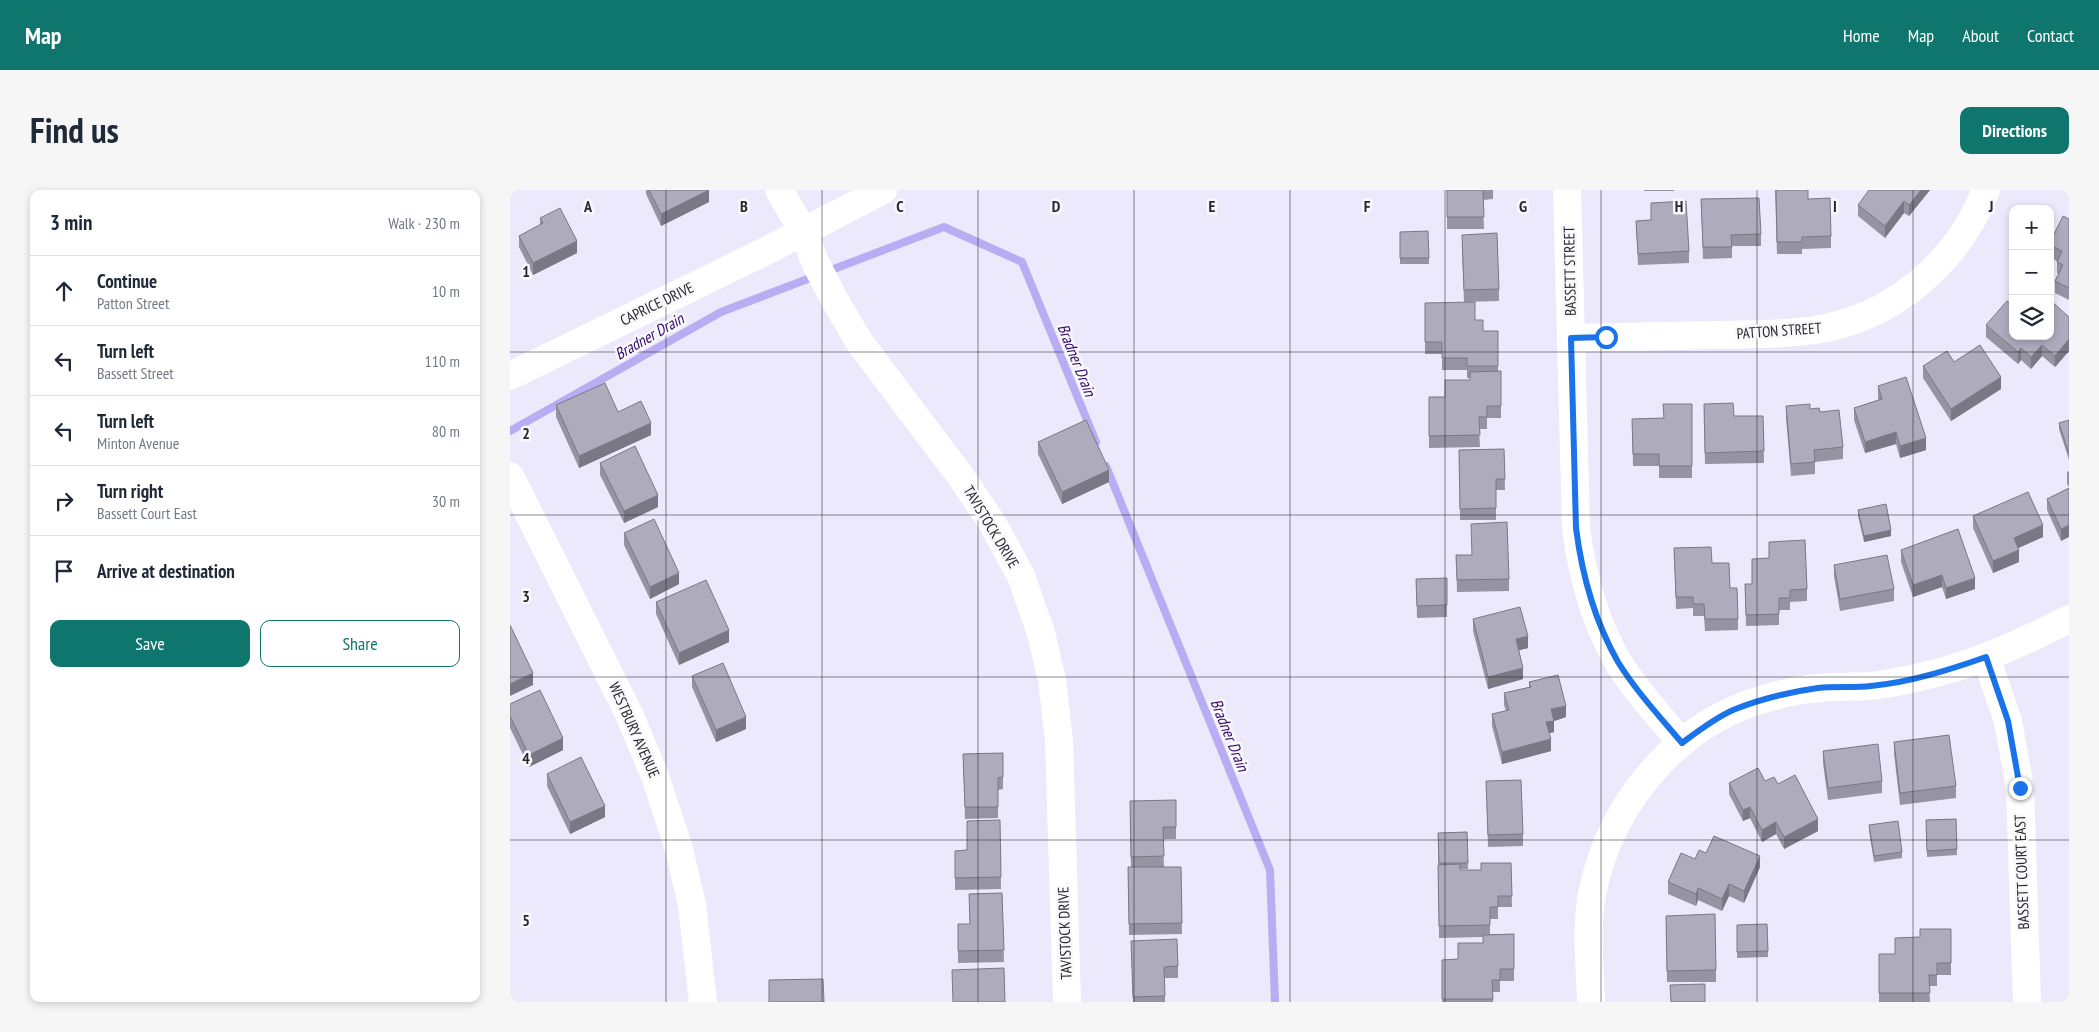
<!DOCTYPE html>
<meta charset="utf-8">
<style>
body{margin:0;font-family:"PT Sans Narrow",sans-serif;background:#f6f6f7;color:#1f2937}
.controls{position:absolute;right:15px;top:15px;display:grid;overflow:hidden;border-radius:10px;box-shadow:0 2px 8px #0003}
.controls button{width:45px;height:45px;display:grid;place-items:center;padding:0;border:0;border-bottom:1px solid #e0e1e3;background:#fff;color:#1f2937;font:25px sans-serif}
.stop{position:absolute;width:15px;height:15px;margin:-11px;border:4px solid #1a73e8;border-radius:50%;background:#fff}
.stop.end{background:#1a73e8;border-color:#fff;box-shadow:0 1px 5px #0008}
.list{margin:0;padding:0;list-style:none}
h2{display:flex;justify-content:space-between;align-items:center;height:65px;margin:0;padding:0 20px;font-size:21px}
h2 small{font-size:16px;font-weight:400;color:#747a83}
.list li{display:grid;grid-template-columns:32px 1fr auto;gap:15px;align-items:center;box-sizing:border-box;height:70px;padding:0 20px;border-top:1px solid #e0e1e3}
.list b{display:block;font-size:19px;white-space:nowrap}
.list p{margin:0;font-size:16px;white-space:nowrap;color:#747a83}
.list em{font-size:16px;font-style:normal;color:#747a83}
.actions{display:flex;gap:10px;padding:15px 20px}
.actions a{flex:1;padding:11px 0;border:1px solid #0f766e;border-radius:10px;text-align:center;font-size:18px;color:#0f766e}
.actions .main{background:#0f766e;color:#fff}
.icon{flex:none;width:28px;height:28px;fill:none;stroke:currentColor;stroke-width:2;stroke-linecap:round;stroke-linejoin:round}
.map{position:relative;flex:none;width:1559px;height:812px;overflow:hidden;border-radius:10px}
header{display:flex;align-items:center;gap:30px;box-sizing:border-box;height:70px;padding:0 25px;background:#0f766e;color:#fff}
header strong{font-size:24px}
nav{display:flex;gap:28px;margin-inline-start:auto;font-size:18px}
.intro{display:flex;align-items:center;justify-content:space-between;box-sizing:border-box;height:120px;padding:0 30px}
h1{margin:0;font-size:35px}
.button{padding:12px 22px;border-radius:10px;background:#0f766e;color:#fff;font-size:18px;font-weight:700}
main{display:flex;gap:30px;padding:0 30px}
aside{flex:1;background:#fff;border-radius:10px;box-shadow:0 2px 8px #0003}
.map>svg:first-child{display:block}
</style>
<header>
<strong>Map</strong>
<nav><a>Home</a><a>Map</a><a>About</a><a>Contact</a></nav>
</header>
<div class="intro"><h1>Find us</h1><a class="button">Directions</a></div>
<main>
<aside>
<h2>3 min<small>Walk · 230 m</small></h2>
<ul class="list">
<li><svg class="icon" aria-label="ahead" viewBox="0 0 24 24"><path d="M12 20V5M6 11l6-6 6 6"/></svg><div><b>Continue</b><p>Patton Street</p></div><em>10 m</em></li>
<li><svg class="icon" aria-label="left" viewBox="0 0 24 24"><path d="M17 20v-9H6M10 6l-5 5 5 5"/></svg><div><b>Turn left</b><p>Bassett Street</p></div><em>110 m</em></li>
<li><svg class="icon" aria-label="left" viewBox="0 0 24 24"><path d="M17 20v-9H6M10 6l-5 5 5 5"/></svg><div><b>Turn left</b><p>Minton Avenue</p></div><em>80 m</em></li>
<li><svg class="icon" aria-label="right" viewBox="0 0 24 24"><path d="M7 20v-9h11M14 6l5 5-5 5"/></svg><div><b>Turn right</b><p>Bassett Court East</p></div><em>30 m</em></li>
<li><svg class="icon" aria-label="arrive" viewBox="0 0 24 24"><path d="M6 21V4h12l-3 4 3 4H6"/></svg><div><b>Arrive at destination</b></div></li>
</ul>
<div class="actions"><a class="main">Save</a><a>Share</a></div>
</aside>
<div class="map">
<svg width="1559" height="812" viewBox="0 0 1559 812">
<rect width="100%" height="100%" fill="#ece9fc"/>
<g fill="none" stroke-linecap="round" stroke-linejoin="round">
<path stroke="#b8acf2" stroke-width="8" d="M 0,241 L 211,122 L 434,37 L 512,72 L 586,252
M 596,276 L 760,680 L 765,812"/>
<path stroke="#fff" stroke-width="28" d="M 269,0 L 293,41 L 305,72 L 324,109 L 350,153 L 449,284 L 483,334 L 511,386 L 531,443 L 542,490 L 549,550 L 557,812
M 1057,0 L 1066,338 C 1072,385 1084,430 1108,472 C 1126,501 1150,527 1172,553
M 1061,148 C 1109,147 1158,146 1206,145 C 1238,144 1272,145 1305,140 C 1383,128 1447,73 1476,0
M 0,186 L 260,59 L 373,0
M 0,286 L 119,524 L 145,586 L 169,659 L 182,715 L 193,812
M 1476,467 L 1498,531 L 1510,598 L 1517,812
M 1081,812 C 1080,775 1075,735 1083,699 C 1102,611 1169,531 1258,508 C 1274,503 1293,499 1310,498 C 1326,496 1343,497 1359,496 C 1382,494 1407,488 1430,482 C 1475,470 1517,450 1559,429"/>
</g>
<path fill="#9693a3" d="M 136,0 L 199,0 L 199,12 L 151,36 L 136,4 Z
M 937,0 L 983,0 L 983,9 L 973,10 L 974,39 L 937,39 Z
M 1134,0 L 1164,0 L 1164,1 L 1134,1 Z
M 1265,0 L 1298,9 L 1321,46 L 1321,58 L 1292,59 L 1292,64 L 1267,64 Z
M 1420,0 L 1399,26 L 1394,23 L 1375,48 L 1348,26 L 1348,15 Z
M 1191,9 L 1251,44 L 1251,56 L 1222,56 L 1222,68 L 1193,69 Z
M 1141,13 L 1179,61 L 1179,73 L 1128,75 L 1126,31 L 1141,30 Z
M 30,28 L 67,63 L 23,85 L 9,57 L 9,46 L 30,35 Z
M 1559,29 L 1559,110 L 1545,103 L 1545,91 L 1549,84 L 1547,83 L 1547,71 L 1540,67 L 1540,52 Z
M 890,42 L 919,68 L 919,74 L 890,74 Z
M 952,56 L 989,99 L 989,111 L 954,112 Z
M 915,113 L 965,130 L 973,141 L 988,141 L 988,182 L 991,181 L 991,228 L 977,228 L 977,239 L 969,239 L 970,257 L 919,258 L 919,207 L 935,207 L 960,190 L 960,188 L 957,188 L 957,180 L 932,180 L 932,164 L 915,164 Z
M 1559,127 L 1559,161 L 1545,177 L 1532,166 L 1521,179 L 1511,170 L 1508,174 L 1476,147 L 1476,135 L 1503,146 Z
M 1444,172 L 1491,199 L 1441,231 L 1413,188 L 1413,176 Z
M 1368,196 L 1416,260 L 1390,268 L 1386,254 L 1355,263 L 1344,230 L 1344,218 L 1368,210 Z
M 1182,214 L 1182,288 L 1149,288 L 1149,276 L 1123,276 L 1122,229 L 1153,228 Z
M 1194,214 L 1224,226 L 1253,226 L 1254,273 L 1195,274 Z
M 46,215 L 108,222 L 141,245 L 69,278 L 46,227 Z
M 1276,216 L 1300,219 L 1310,222 L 1333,257 L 1333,269 L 1305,272 L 1305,284 L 1281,286 L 1276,228 Z
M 1559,230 L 1559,270 L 1549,239 L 1549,233 Z
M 528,252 L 599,292 L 552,314 L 528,264 Z
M 994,259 L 995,300 L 986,300 L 986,330 L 950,330 L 949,260 Z
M 90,273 L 148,317 L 114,333 L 90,285 Z
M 1559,281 L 1559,297 L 1557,294 L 1557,282 Z
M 1559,298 L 1551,351 L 1537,320 L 1537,309 Z
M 1348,320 L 1381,346 L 1354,352 L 1348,326 Z
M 1463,326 L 1533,347 L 1508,358 L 1509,372 L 1483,383 L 1463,338 Z
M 114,343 L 169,394 L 140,409 L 114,355 Z
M 1259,352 L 1297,399 L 1297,411 L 1280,412 L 1280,420 L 1269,420 L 1269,435 L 1236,436 L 1235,394 L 1242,394 L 1259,368 Z
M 1164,358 L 1202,373 L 1220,398 L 1228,429 L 1228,440 L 1195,441 L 1194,426 L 1183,426 L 1183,418 L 1166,419 Z
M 1391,360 L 1465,399 L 1436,409 L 1432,397 L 1403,407 L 1391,372 Z
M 946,365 L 962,365 L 999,389 L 999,401 L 947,402 Z
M 1324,375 L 1384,399 L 1384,411 L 1330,421 L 1324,386 Z
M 906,389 L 937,415 L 937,427 L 907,428 Z
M 146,412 L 219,452 L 169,475 L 146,424 Z
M 963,429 L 1018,458 L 1009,460 L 1013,489 L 978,499 L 963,441 Z
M 182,486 L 236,539 L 206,552 L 182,497 Z
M 1019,492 L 1056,527 L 1044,531 L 1044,542 L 1039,543 L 1041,561 L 992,574 L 982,536 L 982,524 L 996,521 L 994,515 L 994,503 L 1019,497 Z
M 0,514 L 53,560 L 19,577 L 0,538 Z
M 1384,552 L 1446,596 L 1446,608 L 1390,615 L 1384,564 Z
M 1313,561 L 1372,591 L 1372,603 L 1318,610 L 1313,573 Z
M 493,563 L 493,599 L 488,600 L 488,628 L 455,629 L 453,564 Z
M 37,584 L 95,627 L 60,644 L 37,596 Z
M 976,591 L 1013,644 L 1013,656 L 978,657 Z
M 1255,591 L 1268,594 L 1308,641 L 1274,659 L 1266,644 L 1252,652 L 1240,628 L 1233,631 L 1219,604 L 1219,593 Z
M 666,610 L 666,649 L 653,649 L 654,677 L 671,677 L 672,744 L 619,745 L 618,677 L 621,677 L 620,623 Z
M 1446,629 L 1447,665 L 1417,667 L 1416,630 Z
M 490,630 L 491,699 L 445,700 L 445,661 L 457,660 Z
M 1359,635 L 1392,662 L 1392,668 L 1364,672 L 1359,641 Z
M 957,642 L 958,679 L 950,679 L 950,680 L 971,680 L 1001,673 L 1002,717 L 988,717 L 988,729 L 980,729 L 980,744 L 1004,744 L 1004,791 L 990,791 L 990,802 L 983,802 L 983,812 L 932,812 L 932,770 L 948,769 L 973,753 L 973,747 L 929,748 L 928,643 Z
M 1196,663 L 1250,677 L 1234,713 L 1219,706 L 1212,721 L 1188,710 L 1186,716 L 1158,704 L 1158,692 L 1185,669 Z
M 492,703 L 494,772 L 448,773 L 448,734 L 460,734 L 459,704 Z
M 1156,726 L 1206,780 L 1206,792 L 1157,792 Z
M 1257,734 L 1258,767 L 1227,768 L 1227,735 Z
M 1441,739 L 1441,785 L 1427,785 L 1427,796 L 1419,796 L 1420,812 L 1369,812 L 1369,764 L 1385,764 L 1410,747 Z
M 621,751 L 668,776 L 668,788 L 655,788 L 655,812 L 623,812 Z"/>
<path fill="#7a7884" d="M 199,0 L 199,12 L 151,36 L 151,24 Z
M 1411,0 L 1420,0 L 1399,26 L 1399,15 Z
M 1394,11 L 1394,23 L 1375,48 L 1375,36 Z
M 67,51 L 67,63 L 23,85 L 23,73 Z
M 1559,149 L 1559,161 L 1545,177 L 1545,166 Z
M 1532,155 L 1532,166 L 1521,179 L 1521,167 Z
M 1511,158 L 1511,170 L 1508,174 L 1508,162 Z
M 1491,187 L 1491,199 L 1441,231 L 1441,219 Z
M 141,233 L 141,245 L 69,278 L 69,266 Z
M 1386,242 L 1386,254 L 1355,263 L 1355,252 Z
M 1416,248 L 1416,260 L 1390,268 L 1390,256 Z
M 599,280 L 599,292 L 552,314 L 552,302 Z
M 148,305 L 148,317 L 114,333 L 114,321 Z
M 1533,335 L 1533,347 L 1504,360 L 1504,348 Z
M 1559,335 L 1559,347 L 1551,351 L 1551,339 Z
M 1381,340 L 1381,346 L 1354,352 L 1354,346 Z
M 1509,360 L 1509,372 L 1483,383 L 1483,371 Z
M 169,383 L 169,394 L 140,409 L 140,397 Z
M 1432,385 L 1432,397 L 1403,407 L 1403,395 Z
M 1465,388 L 1465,399 L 1436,409 L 1436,398 Z
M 219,440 L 219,452 L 169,475 L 169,463 Z
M 1018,446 L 1018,458 L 1006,461 L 1006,449 Z
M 1013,478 L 1013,489 L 978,499 L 978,487 Z
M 23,483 L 23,495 L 0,506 L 0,494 Z
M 1056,516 L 1056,527 L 1044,531 L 1044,542 L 1036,544 L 1036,532 L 1041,519 Z
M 236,527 L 236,539 L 206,552 L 206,540 Z
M 53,548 L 53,560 L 19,577 L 19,565 Z
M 1041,549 L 1041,561 L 992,574 L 992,562 Z
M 95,616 L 95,627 L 60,644 L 60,632 Z
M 1240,617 L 1240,628 L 1233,631 L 1233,620 Z
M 1308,629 L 1308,641 L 1274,659 L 1274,647 Z
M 1266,632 L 1266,644 L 1252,652 L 1252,640 Z
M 1250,666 L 1250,677 L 1234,713 L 1234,701 Z
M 1219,694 L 1219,706 L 1212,721 L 1212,709 Z
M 1188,698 L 1188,710 L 1186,716 L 1186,704 Z"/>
<path fill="#aeabbd" stroke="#7a7884" d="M 139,0 L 199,0 L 151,24 Z
M 937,0 L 973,0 L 974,27 L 937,27 Z
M 1266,0 L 1298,0 L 1298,9 L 1320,8 L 1321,46 L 1292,47 L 1292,52 L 1267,52 Z
M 1359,0 L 1411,0 L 1399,15 L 1394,11 L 1375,36 L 1348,15 Z
M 1249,8 L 1251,44 L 1221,45 L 1222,57 L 1193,57 L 1191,9 Z
M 1176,11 L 1179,61 L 1128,64 L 1126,31 L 1141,30 L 1141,13 Z
M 50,18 L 67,51 L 23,73 L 9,46 L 33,33 L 30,28 Z
M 1553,26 L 1559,29 L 1559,98 L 1545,91 L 1553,75 L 1547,72 L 1552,61 L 1540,55 L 1540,52 Z
M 918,41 L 919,68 L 890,68 L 890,42 Z
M 987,43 L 989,99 L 954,100 L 952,45 Z
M 1540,110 L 1559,127 L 1559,149 L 1545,166 L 1532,155 L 1521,167 L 1511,158 L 1508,162 L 1476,135 L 1497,111 L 1503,115 L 1503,146 L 1540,146 Z
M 965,112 L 965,130 L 973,130 L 973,141 L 988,141 L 988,176 L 957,176 L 957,168 L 932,168 L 932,152 L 915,152 L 915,113 Z
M 1470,155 L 1491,187 L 1441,219 L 1413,176 L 1437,161 L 1444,172 Z
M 991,181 L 991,216 L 977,216 L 977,227 L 969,227 L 970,245 L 919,246 L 919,207 L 935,207 L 935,190 L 960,190 L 960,182 Z
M 1396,187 L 1416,248 L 1390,256 L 1386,242 L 1355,252 L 1344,218 L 1372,209 L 1368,196 Z
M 95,193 L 108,222 L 131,211 L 141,233 L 69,266 L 46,215 Z
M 1223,213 L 1224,226 L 1253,226 L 1254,261 L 1195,263 L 1194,214 Z
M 1153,214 L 1182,214 L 1182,276 L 1149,276 L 1149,264 L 1123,264 L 1122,229 L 1154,228 Z
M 1300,214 L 1300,219 L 1309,218 L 1310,222 L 1329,220 L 1333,257 L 1304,260 L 1305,272 L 1281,274 L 1276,216 Z
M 576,230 L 599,280 L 552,302 L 528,252 Z
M 1559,230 L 1559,264 L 1549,233 Z
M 125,256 L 148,305 L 114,321 L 90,273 Z
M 994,259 L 995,289 L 986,289 L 986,318 L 950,319 L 949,260 Z
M 1559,298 L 1559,335 L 1551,339 L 1537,309 Z
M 1518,302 L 1533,335 L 1504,348 L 1509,360 L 1483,371 L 1463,326 Z
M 1376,314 L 1381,340 L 1354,346 L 1348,320 Z
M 144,329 L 169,383 L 140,397 L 114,343 Z
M 997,332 L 999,389 L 947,390 L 946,365 L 962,365 L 961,334 Z
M 1448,339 L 1465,388 L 1436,398 L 1432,385 L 1403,395 L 1391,360 Z
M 1295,350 L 1297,399 L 1280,400 L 1280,408 L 1269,408 L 1269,424 L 1236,425 L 1235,394 L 1242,394 L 1242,369 L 1259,368 L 1259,352 Z
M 1201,357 L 1202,373 L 1219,373 L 1220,398 L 1227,398 L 1228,429 L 1195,429 L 1194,414 L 1183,414 L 1183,407 L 1166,407 L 1164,358 Z
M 1377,365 L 1384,399 L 1330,409 L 1324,375 Z
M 937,388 L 937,415 L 907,416 L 906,389 Z
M 196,390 L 219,440 L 169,463 L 146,412 Z
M 1010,417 L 1018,446 L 1006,449 L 1013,478 L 978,487 L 963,429 Z
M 0,435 L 23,483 L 0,494 Z
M 213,473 L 236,527 L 206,540 L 182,486 Z
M 1048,485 L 1056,516 L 1041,519 L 1044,531 L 1036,532 L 1041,549 L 992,562 L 982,524 L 999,520 L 994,503 L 1021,497 L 1019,492 Z
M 30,500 L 53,548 L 19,565 L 0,526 L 0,514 Z
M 1439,545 L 1446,596 L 1390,603 L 1384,552 Z
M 1368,554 L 1372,591 L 1318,598 L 1313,561 Z
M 493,563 L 493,587 L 488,588 L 488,617 L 455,617 L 453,564 Z
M 71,567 L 95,616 L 60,632 L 37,584 Z
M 1248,578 L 1255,591 L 1264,587 L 1268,594 L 1285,585 L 1308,629 L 1274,647 L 1266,632 L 1252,640 L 1240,617 L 1233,620 L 1219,593 Z
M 1011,590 L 1013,644 L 978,645 L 976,591 Z
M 666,610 L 666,637 L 653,637 L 654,666 L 621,667 L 620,611 Z
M 1446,629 L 1447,659 L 1417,661 L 1416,630 Z
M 490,630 L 491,687 L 445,688 L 445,661 L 457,660 L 457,631 Z
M 1388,631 L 1392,662 L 1364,666 L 1359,635 Z
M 957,642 L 958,673 L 929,673 L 928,643 Z
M 1204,646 L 1250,666 L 1234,701 L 1219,694 L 1212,709 L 1188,698 L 1186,704 L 1158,692 L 1171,663 L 1185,669 L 1189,660 L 1196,663 Z
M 971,673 L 1001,673 L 1002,706 L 988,706 L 988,717 L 980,717 L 980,735 L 929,736 L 928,675 L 950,674 L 950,680 L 971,680 Z
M 618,677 L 671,677 L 672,733 L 619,734 Z
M 492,703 L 494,760 L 448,761 L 448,734 L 460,734 L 459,704 Z
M 1205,724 L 1206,780 L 1157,781 L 1156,726 Z
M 1257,734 L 1258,761 L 1227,762 L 1227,735 Z
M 1410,739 L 1441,739 L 1441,773 L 1427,773 L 1427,785 L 1419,785 L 1420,803 L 1369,803 L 1369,764 L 1385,764 L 1385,748 L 1410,747 Z
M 1004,744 L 1004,779 L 990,779 L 990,790 L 982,790 L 983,809 L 932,809 L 932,770 L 948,769 L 948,753 L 973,753 L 973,745 Z
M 667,749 L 668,776 L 654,777 L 655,806 L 623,807 L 621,751 Z
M 494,778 L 495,812 L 443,812 L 442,780 Z
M 313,789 L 314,812 L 259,812 L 259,790 Z
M 1195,794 L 1195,812 L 1161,812 L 1160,795 Z"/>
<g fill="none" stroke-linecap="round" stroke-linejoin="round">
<path stroke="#1a73e8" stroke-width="6" d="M 1096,147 L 1061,148 L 1066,338 C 1072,385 1084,430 1108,472 C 1126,501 1150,527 1172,553 C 1188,541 1205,528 1223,520 C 1250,509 1279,502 1308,498 C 1325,496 1344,498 1361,496 C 1401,492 1439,480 1476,467 L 1498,531 L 1510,598"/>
</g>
<path fill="none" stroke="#29282f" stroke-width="1" stroke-opacity="0.55" d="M 156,0 L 156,812M 312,0 L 312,812M 468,0 L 468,812M 624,0 L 624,812M 780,0 L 780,812M 935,0 L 935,812M 1091,0 L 1091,812M 1247,0 L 1247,812M 1403,0 L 1403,812M 0,162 L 1559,162M 0,325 L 1559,325M 0,487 L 1559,487M 0,650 L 1559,650"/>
<g text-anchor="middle" stroke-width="5" stroke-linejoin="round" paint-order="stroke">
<g font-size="15" fill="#29282f" stroke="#f9f9fc">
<text transform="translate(1060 81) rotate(-91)" y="5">BASSETT STREET</text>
<text transform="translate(147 114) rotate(-26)" y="5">CAPRICE DRIVE</text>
<text transform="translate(1269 141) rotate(-4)" y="5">PATTON STREET</text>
<text transform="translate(481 337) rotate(59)" y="5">TAVISTOCK DRIVE</text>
<text transform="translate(124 540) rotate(66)" y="5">WESTBURY AVENUE</text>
<text transform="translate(1512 682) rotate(-92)" y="5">BASSETT COURT EAST</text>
<text transform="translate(555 743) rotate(-92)" y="5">TAVISTOCK DRIVE</text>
</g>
<g font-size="16" font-style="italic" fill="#32076f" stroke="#f9f9fc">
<text transform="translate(139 146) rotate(-30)" y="6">Bradner Drain</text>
<text transform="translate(567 170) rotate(68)" y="6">Bradner Drain</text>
<text transform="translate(720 545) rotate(68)" y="6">Bradner Drain</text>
</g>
</g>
<g font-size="16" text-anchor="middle" font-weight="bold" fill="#29282f" stroke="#f9f9fc" stroke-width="5" stroke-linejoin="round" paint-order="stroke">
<text x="78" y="22">A</text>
<text x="234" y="22">B</text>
<text x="390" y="22">C</text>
<text x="546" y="22">D</text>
<text x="702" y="22">E</text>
<text x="857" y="22">F</text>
<text x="1013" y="22">G</text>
<text x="1169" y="22">H</text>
<text x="1325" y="22">I</text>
<text x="1481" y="22">J</text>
<text x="16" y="87">1</text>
<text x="16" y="249">2</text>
<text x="16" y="412">3</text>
<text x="16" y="574">4</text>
<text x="16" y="736">5</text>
</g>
</svg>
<div class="controls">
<button>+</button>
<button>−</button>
<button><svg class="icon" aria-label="layers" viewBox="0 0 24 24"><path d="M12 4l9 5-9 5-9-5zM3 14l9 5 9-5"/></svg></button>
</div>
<div class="stop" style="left:1096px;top:147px"></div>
<div class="stop end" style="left:1510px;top:598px"></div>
</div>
</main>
